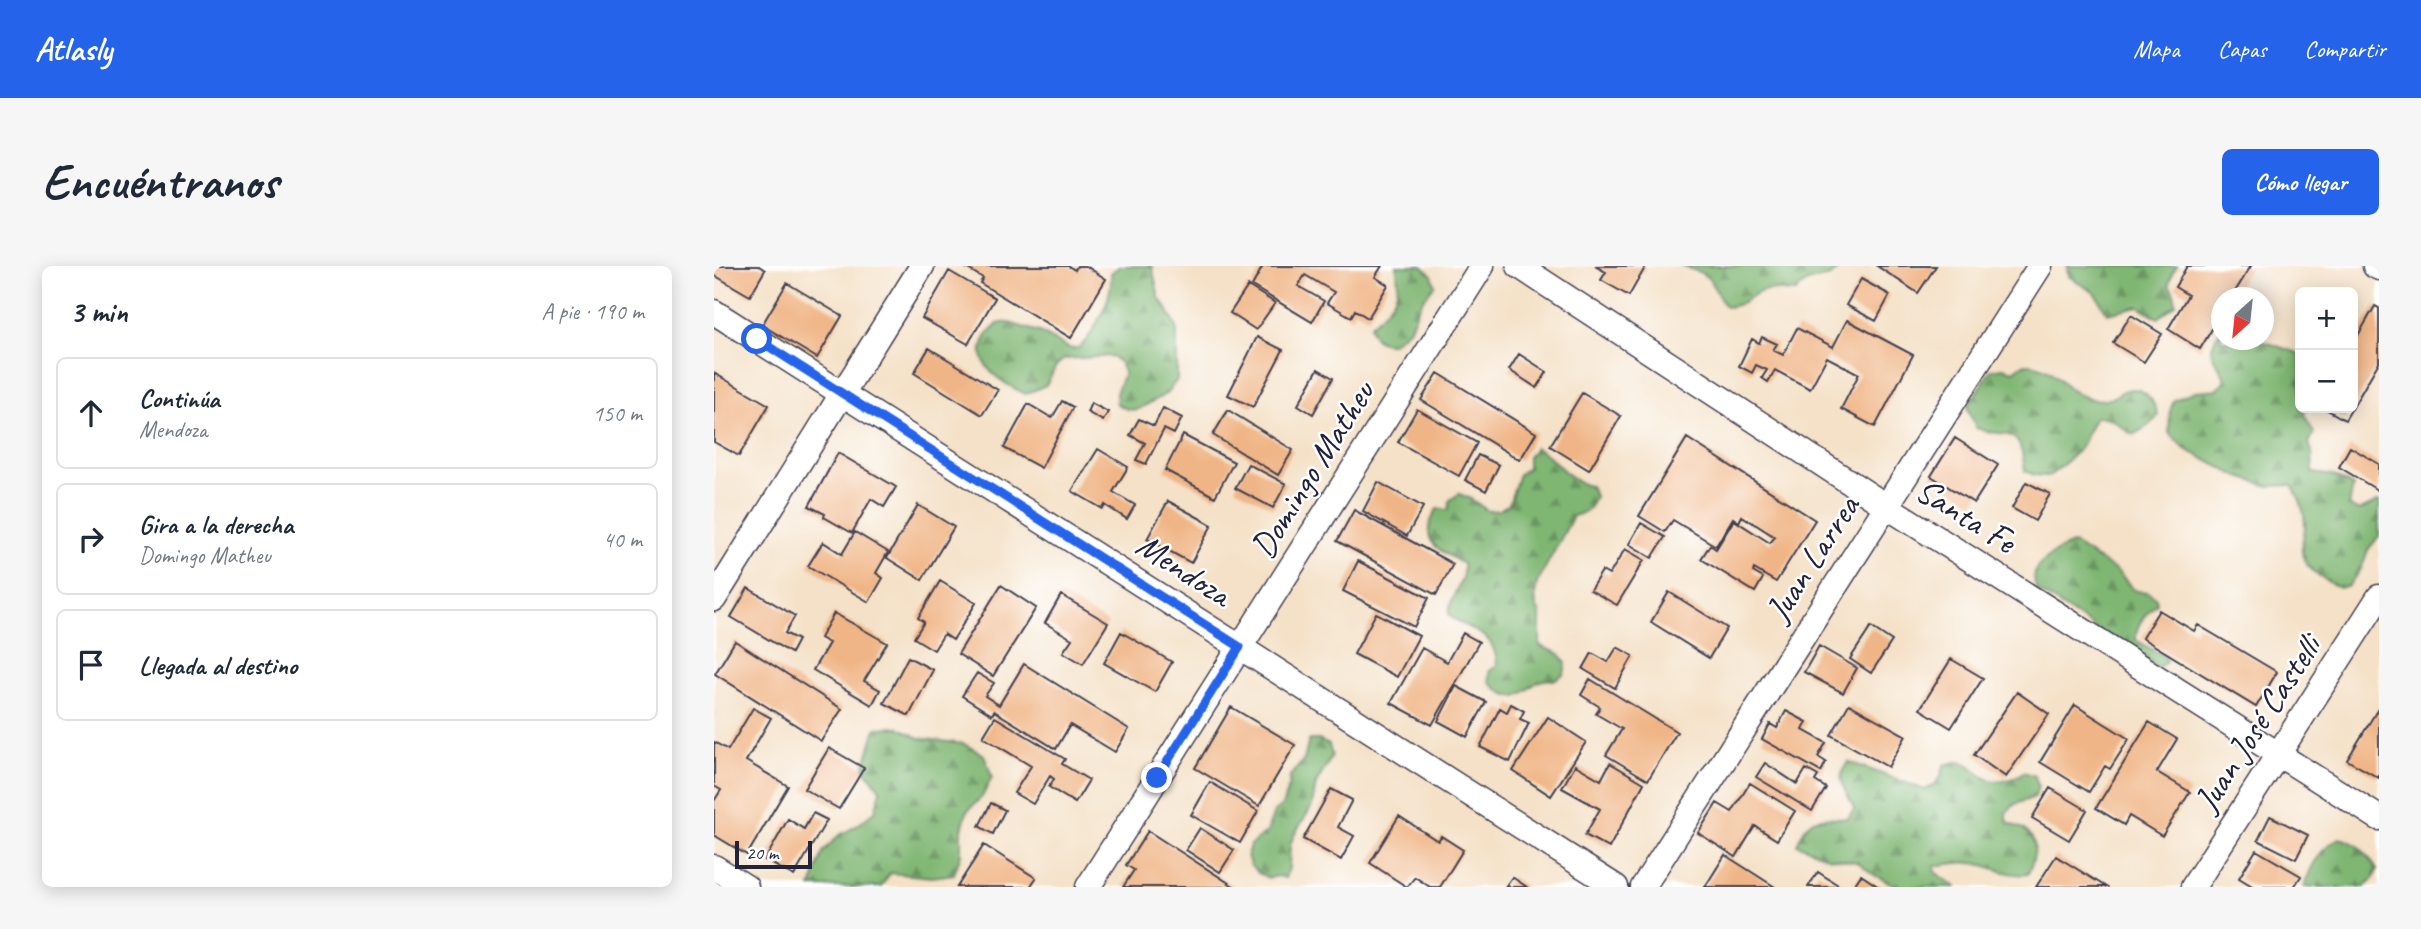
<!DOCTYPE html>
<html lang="es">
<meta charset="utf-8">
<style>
body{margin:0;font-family:Caveat,sans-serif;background:#f6f6f7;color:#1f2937}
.controls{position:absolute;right:21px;top:21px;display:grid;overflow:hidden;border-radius:10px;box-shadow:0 4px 18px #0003}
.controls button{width:63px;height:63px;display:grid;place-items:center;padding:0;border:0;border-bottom:2px solid #e0e1e3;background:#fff;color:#1f2937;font:35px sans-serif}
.compass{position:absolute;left:1497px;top:21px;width:63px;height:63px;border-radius:50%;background:#fff;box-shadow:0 4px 18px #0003;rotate:207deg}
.scale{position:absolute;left:21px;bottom:18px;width:77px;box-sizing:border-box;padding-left:7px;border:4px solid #22223b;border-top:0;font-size:19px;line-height:24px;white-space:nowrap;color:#22223b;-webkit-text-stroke:5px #fff;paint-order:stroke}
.stop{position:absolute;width:21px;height:21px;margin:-16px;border:5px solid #2563eb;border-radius:50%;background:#fff}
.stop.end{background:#2563eb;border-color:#fff;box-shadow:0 2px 7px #0008}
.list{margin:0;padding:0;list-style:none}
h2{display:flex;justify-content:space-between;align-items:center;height:91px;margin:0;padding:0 28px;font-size:30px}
h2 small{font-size:23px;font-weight:400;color:#747a83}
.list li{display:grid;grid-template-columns:46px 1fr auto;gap:21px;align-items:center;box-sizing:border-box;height:112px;margin:0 14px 14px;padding:0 14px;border:2px solid #e0e1e3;border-radius:10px}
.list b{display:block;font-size:26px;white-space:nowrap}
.list p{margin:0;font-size:23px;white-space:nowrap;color:#747a83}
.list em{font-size:23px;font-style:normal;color:#747a83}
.icon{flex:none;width:38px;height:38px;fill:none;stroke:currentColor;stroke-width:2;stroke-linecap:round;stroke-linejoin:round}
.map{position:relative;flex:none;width:1665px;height:621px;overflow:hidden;border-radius:10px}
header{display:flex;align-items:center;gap:42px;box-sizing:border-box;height:98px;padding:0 35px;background:#2563eb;color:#fff}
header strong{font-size:33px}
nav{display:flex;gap:38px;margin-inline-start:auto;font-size:24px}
.intro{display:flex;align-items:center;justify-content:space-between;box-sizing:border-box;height:168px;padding:0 42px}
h1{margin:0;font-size:49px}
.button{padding:18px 32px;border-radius:10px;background:#2563eb;color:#fff;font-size:24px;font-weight:700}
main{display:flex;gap:42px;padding:0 42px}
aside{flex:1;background:#fff;border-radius:10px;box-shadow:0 4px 18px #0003}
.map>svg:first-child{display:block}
</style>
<header>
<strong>Atlasly</strong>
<nav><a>Mapa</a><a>Capas</a><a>Compartir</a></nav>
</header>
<div class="intro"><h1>Encuéntranos</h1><a class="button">Cómo llegar</a></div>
<main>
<aside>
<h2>3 min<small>A pie · 190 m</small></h2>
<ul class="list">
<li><svg class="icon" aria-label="ahead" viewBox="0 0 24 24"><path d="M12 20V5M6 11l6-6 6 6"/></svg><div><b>Continúa</b><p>Mendoza</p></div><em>150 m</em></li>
<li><svg class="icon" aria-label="right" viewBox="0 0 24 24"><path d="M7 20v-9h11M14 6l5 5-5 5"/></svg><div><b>Gira a la derecha</b><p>Domingo Matheu</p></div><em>40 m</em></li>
<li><svg class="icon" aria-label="arrive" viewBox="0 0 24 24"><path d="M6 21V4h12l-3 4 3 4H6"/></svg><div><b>Llegada al destino</b></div></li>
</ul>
</aside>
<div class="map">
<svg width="1665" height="621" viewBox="0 0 1665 621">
<defs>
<pattern id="forest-firs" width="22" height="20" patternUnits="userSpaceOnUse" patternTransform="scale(1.75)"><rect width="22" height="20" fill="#7fb672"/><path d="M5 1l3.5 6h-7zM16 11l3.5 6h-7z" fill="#68945f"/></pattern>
</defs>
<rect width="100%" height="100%" fill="#fff"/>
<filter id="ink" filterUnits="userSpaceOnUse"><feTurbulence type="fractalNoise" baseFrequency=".0143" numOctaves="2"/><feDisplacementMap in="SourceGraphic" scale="14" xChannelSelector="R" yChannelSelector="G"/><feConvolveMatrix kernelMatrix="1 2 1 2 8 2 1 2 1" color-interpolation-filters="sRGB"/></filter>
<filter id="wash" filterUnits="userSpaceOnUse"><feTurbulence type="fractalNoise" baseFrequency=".00686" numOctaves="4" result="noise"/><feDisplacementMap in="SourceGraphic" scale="28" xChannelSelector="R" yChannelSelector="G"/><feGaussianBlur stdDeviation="1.57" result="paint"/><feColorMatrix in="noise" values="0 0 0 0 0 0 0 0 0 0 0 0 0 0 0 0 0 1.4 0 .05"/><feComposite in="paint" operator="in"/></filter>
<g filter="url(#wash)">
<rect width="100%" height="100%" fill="#f4e1c7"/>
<path fill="url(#forest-firs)" stroke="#506c56" stroke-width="2" d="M 406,0 L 438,0 L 445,32 L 452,41 L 463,62 L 463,114 L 452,128 L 423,144 L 413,143 L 403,138 L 402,127 L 410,107 L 406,97 L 398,90 L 350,93 L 342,100 L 332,119 L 312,128 C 292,119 259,101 270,75 C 273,69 278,61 284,58 C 291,55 298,57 305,60 C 311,62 319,64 325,66 C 357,81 361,98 383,57 C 391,41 399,26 397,7 Z
M 682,0 L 708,0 L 718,9 L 721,19 L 708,35 L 695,63 L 678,77 C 664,77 659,73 656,60 C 677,39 689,31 682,0 Z
M 967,0 L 1127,0 C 1112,21 1099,5 1082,26 C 1070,26 1060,22 1048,25 C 1034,30 1028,41 1012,41 C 1002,31 1000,14 989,8 C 983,4 974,3 967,0 Z
M 1353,0 L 1463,0 L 1458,7 L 1455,18 L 1460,27 L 1462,38 L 1444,52 L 1425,40 L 1393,47 L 1382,28 L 1354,10 Z
M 1507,63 L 1507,74 L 1546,74 L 1586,88 L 1586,142 L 1593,142 L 1590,148 L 1600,167 L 1595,177 L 1598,186 L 1599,207 L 1620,210 L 1639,220 L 1635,240 L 1645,245 L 1665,235 L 1665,270 L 1654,284 L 1647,303 L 1635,320 L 1625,322 C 1614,315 1596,306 1590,294 C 1585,283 1590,272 1591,261 C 1591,246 1586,230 1577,219 L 1554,220 L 1523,210 L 1471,183 L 1455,167 L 1456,145 L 1460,134 L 1481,125 L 1504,123 L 1511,115 C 1506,90 1486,94 1507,63 Z
M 1309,98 C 1344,97 1346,125 1374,132 C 1380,134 1390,134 1396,133 C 1401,132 1405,127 1410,125 C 1429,117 1440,134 1444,150 L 1437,158 L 1419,169 C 1405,161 1400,149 1382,151 C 1373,161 1373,172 1366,182 C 1357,193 1345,202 1335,210 L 1321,209 L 1311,205 C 1306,159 1296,173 1262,162 L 1253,141 L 1277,104 L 1289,102 L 1300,105 Z
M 821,182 C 843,191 851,215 876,220 L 881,230 C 877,243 871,247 859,250 L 823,317 L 821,329 L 822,340 L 826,347 L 826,380 L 846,388 L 852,397 L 850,408 L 840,414 C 810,408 812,451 776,417 L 775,406 L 783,399 C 781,362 754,368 735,348 C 735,328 752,318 749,298 C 723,282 703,276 723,243 L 734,244 L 736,234 L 745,228 L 757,233 L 774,245 L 785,244 L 795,238 L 805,208 L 814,202 L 814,191 Z
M 1360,278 L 1404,306 L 1418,322 L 1423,325 L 1434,326 L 1442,332 L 1443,337 C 1432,347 1421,359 1422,374 L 1451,391 L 1452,396 L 1443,402 L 1323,324 C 1314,303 1328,294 1344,285 C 1350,282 1353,279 1360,278 Z
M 184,461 L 205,472 L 250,478 L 270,489 L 278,511 L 268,531 L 253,545 L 247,567 L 247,588 L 240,608 L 218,611 L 176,607 L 167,621 L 97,621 L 109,586 L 124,570 L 144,559 L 161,545 L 167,525 L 150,502 L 162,462 Z
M 595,474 L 605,474 L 615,479 L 618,490 L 602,518 L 598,540 L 580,569 L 576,579 L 575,602 L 571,612 L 565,610 L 554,612 L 544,607 L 536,599 L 533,589 L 536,579 L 553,566 L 560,546 L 568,540 L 575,520 L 576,510 L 590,494 Z
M 1135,496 L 1211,524 C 1223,518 1228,513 1230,499 C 1238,497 1246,494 1253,498 C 1258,500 1262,506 1267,509 C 1280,519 1298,516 1309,506 L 1320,509 L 1324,520 L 1321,531 L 1301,538 L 1292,547 L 1294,557 C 1325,566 1325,582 1314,608 C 1294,611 1279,600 1260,597 C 1248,595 1233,598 1221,600 L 1221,606 L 1242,621 L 1185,621 L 1160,609 L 1143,596 L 1113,591 L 1083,578 C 1097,546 1102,552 1134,552 L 1140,543 C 1134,524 1118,515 1135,496 Z
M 1625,572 C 1644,576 1653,587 1663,604 L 1659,613 L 1651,621 L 1590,621 C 1596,601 1607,582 1625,572 Z"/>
<g id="blocks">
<path fill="#f0b586" d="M 0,0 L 45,0 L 51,4 L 36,30 L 0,9 Z
M 249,0 L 354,0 L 361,4 L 363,0 L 372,0 L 392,13 L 357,72 L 266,17 L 269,12 Z
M 549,0 L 668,0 L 661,11 L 674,19 L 654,52 L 641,44 L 637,51 L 613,37 L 620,26 L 591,9 L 584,20 L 610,35 L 598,56 L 538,20 Z
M 881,0 L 932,0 L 915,30 L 887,14 L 892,6 Z
M 1163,0 L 1222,0 L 1204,27 Z
M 1473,0 L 1537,0 L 1517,32 L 1507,32 L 1507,48 L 1486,83 L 1454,63 L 1474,29 L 1461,21 Z
M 235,5 L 281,32 L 254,78 L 208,52 Z
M 1147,13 L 1176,29 L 1162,55 L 1132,39 Z
M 73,17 L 128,50 L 103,92 L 48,59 Z
M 534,20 L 561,37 L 542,64 L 516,47 Z
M 1661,40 L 1665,42 L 1665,96 L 1639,141 L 1639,78 Z
M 1417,49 L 1448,68 L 1430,96 L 1399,77 Z
M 1133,54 L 1199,89 L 1161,161 L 1127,143 L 1145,108 L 1113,91 L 1096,123 L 1061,104 L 1054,116 L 1048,112 L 1053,104 L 1042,99 L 1038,107 L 1025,100 L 1038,73 L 1045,77 L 1048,71 L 1063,78 L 1059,84 L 1069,89 L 1083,62 L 1119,81 Z
M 543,71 L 569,84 L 539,141 L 514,129 Z
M 215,82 L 284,124 L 268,149 L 200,107 Z
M 805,88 L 833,106 L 823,122 L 795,104 Z
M 604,103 L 619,112 L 599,148 L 584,139 Z
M 0,107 L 55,139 L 25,190 L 0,176 Z
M 724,107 L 822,167 L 806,194 L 707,134 Z
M 868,127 L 907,150 L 875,204 L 836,180 Z
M 348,135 L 359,141 L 327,202 L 290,182 L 314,138 L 338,152 Z
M 377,137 L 394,146 L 389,155 L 373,146 Z
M 449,142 L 468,152 L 460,168 L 450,163 L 432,198 L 422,194 L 431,177 L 416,169 L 425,153 L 440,160 Z
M 1610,142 L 1638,142 L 1631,154 Z
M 703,143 L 763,177 L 745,210 L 684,176 Z
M 514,144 L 579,184 L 564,209 L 499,169 Z
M 469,169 L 520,196 L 501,231 L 451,204 Z
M 973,172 L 1101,254 L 1062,316 L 1040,303 L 1039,306 L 1049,312 L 1041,326 L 987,293 L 996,279 L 1002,283 L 1020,254 L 1056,277 L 1061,271 L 1028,250 L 1025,256 L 1019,252 L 1002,280 L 959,254 L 951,266 L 925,250 Z
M 1241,172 L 1284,199 L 1260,237 L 1217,210 Z
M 1636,181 L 1665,198 L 1665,225 L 1625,201 Z
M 384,183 L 414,201 L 399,226 L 421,239 L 413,253 L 391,239 L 389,243 L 358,225 Z
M 124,187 L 182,221 L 170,241 L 157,233 L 138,267 L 110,251 L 111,248 L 95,240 Z
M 764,189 L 785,199 L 772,225 L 751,214 Z
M 534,198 L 572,218 L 559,242 L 521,222 Z
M 664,216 L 709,241 L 693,270 L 649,245 Z
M 1312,216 L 1336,228 L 1321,255 L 1298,242 Z
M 454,235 L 498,259 L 477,297 L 433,273 Z
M 204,239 L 240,261 L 208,314 L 173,292 Z
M 640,244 L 739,298 L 722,329 L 623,275 Z
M 927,257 L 951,271 L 938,292 L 915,278 Z
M 141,266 L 174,286 L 162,307 L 169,312 L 155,336 L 94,300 L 109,276 L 128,288 Z
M 911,283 L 930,294 L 903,339 L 876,324 L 888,305 L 895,309 Z
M 644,295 L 715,332 L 700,361 L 629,325 Z
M 226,315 L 262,337 L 239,374 L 230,368 L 220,384 L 200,372 L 210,356 L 204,352 Z
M 287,319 L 322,342 L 279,410 L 244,388 Z
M 34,322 L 81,350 L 71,367 L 84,374 L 77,387 L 17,351 Z
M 955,326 L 1013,362 L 995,392 L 937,356 Z
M 347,329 L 394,357 L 369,398 L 349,386 L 358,373 L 331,357 Z
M 1445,344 L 1480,365 L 1484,359 L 1563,406 L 1542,441 L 1428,372 Z
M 120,347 L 173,377 L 150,415 L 166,424 L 158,439 L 99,404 L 115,377 L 106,372 Z
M 662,347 L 705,370 L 683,411 L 640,388 Z
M 1157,361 L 1178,375 L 1157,407 L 1136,393 Z
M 407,366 L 458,396 L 441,426 L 390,397 Z
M 749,367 L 765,376 L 718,459 L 677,437 L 708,382 L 733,396 Z
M 21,375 L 128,443 L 107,475 L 1,408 Z
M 1105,380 L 1143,402 L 1129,427 L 1090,406 Z
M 903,381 L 919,390 L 901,422 L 869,403 L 878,387 L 894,396 Z
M 194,391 L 219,404 L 195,450 L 170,437 Z
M 1237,393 L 1269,412 L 1237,462 L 1206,443 Z
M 310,398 L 415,463 L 401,486 L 356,459 L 342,483 L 280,445 L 278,449 L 248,430 L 263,407 L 280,417 L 271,430 L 285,439 Z
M 876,413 L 963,466 L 934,514 L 892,489 L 908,463 L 882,448 L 886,441 L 867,429 Z
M 742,420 L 772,436 L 753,471 L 724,455 Z
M 1303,426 L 1335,448 L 1292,511 L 1260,489 Z
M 797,438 L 810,445 L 806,453 L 815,457 L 796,496 L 766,481 L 786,442 L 793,446 Z
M 1135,438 L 1192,470 L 1174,501 L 1117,469 Z
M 1361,439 L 1415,473 L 1396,503 L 1391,500 L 1375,526 L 1326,496 Z
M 517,441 L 581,479 L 545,540 L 481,502 Z
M 1665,441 L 1665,512 L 1633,494 Z
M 39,442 L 57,452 L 32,495 L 74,520 L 33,589 L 0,569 L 0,535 L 7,524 L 0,520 L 0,476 L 14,484 Z
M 1072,445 L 1093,456 L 1089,464 L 1112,477 L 1104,491 L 1112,496 L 1107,506 L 1048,473 L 1056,458 L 1063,462 Z
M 281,451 L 351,493 L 348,498 L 375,514 L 361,537 L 335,521 L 340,513 L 336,510 L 319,538 L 300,527 L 317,500 L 269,471 Z
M 834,451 L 872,476 L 837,530 L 799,505 Z
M 1435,456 L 1463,473 L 1443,506 L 1476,526 L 1448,570 L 1415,550 L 1410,559 L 1382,542 Z
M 115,482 L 150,502 L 125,543 L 90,523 Z
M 896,497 L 930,517 L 895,582 L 871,569 L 886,543 L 848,522 L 861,499 L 887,514 Z
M 1051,497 L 1083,518 L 1092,503 L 1104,510 L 1101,515 L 1112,522 L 1098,545 L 1042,511 Z
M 496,516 L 544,545 L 526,577 L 477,549 Z
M 1036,517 L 1081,545 L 1063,574 L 1041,560 L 1022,591 L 984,567 L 1003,537 L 1018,546 Z
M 1336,522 L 1373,544 L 1355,574 L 1318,552 Z
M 617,523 L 638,534 L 624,561 L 640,570 L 627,594 L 589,573 Z
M 277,537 L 291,544 L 279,568 L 265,560 Z
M 99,547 L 113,554 L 80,610 L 51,594 L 74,553 L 90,563 Z
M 685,550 L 724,575 L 727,570 L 749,584 L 726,621 L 716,621 L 701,611 L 693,621 L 656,597 Z
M 1556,550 L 1594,569 L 1582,593 L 1544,574 Z
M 486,562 L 520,584 L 506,606 L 472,584 Z
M 434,565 L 521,621 L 409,621 L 420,604 L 412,599 Z
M 270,579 L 322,612 L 316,621 L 243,621 Z
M 1542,584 L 1587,610 L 1580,621 L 1540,621 L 1525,612 Z
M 1011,589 L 1061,621 L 991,621 Z
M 1342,590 L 1392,621 L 1322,621 Z
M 1104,606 L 1127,621 L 1094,621 Z
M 1147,609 L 1165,621 L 1139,621 Z
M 798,611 L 813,621 L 791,621 Z"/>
</g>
</g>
<g filter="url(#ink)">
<use href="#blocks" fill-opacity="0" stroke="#423f50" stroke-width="2"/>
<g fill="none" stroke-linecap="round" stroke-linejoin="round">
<defs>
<path id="minor" d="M 805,0 L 1172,240 L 1665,552
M 1661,0 L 1665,2
M 0,46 L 902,621
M 0,333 L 208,0
M 0,601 L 32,621
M 374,621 L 768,0
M 929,621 L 1326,0
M 1479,621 L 1665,331"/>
</defs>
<use href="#minor" stroke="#423f50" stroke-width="27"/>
<use href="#minor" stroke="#fff" stroke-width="24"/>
</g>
</g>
<g fill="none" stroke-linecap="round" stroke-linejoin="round" filter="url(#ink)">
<path stroke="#2563eb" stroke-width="9" d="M 43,73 L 526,381 L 443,512"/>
</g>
<g text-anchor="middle" stroke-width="5" stroke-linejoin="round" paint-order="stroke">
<g font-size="35" fill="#22223b" stroke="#fff">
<text transform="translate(598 203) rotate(-58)" y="12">Domingo Matheu</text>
<text transform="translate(1252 249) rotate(32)" y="12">Santa Fe</text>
<text transform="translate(1098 292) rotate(-57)" y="12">Juan Larrea</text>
<text transform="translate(470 303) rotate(33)" y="12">Mendoza</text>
<text transform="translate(1543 457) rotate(-57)" y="12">Juan José Castelli</text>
</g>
</g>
</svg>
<div class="controls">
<button>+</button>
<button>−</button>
</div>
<svg class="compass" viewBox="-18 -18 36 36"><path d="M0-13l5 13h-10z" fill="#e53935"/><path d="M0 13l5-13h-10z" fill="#747a83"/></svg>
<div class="scale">20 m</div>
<div class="stop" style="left:43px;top:73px"></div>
<div class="stop end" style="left:443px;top:512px"></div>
</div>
</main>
